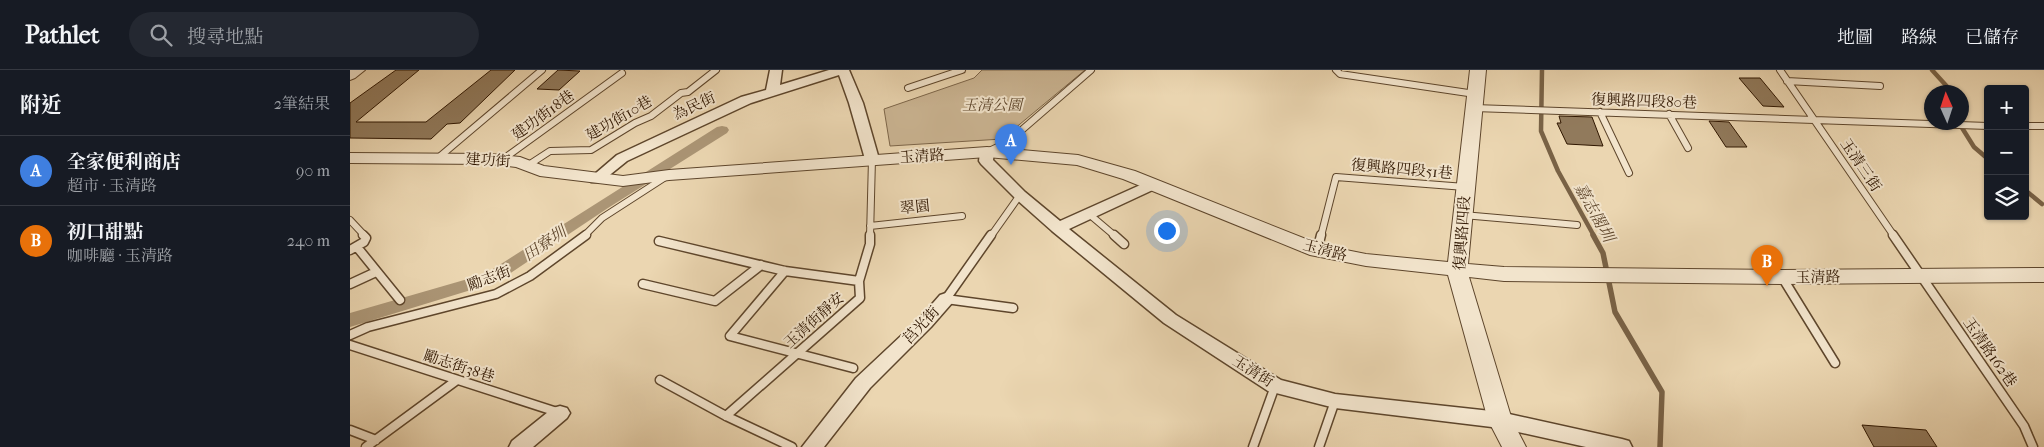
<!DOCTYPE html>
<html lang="zh-TW">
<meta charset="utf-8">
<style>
body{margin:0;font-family:"IM FELL French Canon","Noto Serif TC",serif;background:#242831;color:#f1f3f6}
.controls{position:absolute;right:15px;top:15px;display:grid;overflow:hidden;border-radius:5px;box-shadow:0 1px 4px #0004}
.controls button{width:45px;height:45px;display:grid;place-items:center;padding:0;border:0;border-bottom:1px solid #363941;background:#171b24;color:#f1f3f6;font:25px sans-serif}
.compass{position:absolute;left:1574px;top:15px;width:45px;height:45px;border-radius:50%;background:#171b24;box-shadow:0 1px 4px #0004;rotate:357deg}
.you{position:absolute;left:816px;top:160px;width:18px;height:18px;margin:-12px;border:4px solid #fff;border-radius:50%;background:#1a73e8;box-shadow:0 0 0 8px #1a73e833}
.badge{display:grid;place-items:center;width:32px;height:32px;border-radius:50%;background:#c59692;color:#fff;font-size:16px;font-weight:700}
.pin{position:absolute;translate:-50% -41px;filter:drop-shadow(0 1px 2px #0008)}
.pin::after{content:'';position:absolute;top:26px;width:18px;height:15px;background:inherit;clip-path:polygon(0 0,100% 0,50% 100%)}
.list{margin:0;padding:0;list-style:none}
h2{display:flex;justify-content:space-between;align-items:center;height:65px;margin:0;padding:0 20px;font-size:21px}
h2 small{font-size:16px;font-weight:400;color:#9ea1a6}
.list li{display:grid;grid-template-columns:32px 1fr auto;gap:15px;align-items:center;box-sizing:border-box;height:70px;padding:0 20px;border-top:1px solid #363941}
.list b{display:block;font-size:19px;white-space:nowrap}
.list p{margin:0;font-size:16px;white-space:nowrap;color:#9ea1a6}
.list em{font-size:16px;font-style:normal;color:#9ea1a6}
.icon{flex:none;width:28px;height:28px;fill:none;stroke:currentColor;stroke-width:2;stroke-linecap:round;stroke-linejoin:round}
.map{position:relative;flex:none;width:1694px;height:377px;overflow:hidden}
header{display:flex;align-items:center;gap:30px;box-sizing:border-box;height:70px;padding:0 25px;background:#171b24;border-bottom:1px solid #363941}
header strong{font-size:24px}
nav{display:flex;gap:28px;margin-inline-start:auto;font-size:18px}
.search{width:350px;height:45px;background:#242831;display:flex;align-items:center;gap:12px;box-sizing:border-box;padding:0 18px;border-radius:28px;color:#9ea1a6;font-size:19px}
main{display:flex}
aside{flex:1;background:#171b24}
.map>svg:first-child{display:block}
</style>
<header>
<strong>Pathlet</strong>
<div class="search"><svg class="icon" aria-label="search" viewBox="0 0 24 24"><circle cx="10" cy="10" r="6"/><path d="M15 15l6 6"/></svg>搜尋地點</div>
<nav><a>地圖</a><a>路線</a><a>已儲存</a></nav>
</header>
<main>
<aside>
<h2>附近<small>2筆結果</small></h2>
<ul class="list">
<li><span class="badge" style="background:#3f7fe0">A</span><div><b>全家便利商店</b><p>超市 · 玉清路</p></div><em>90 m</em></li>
<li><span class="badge" style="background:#e8710a">B</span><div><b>初口甜點</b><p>咖啡廳 · 玉清路</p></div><em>240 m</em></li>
</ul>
</aside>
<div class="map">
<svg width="1694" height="377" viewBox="0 0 1694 377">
<rect width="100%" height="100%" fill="#ebd6b1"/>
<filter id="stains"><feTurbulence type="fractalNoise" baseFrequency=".004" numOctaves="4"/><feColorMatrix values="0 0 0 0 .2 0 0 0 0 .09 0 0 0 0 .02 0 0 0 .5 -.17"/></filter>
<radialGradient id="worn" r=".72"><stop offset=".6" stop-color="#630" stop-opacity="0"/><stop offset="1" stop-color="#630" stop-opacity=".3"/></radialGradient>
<path fill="#cbb593" stroke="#7d664a" d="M 632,0 L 735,0 L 652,69 L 540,76 L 534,39 L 624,8 Z"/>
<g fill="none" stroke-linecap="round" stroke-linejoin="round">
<path stroke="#796246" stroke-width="4.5" d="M 1192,0 L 1191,61 L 1208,101 L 1244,166
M 1582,0 L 1602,22
M 1609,53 L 1624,77 L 1638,89
M 1675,120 L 1692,134"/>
<path stroke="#796246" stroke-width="5.5" d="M 1243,165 L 1253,183 L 1265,242 L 1312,322 L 1310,377"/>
<path fill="#ab9575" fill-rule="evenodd" d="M 372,56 L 377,57 L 379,60 L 377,63 L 258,138 L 147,212 L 0,257 L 0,243 L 135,204 L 367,57 Z"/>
</g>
<path fill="#917a5c" stroke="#2f1600" d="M 46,0 L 69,0 L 6,52 L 76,52 L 141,0 L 165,0 L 110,53 L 97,54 L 81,69 L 0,68 L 0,33 Z
M 208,0 L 230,1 L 209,20 L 187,19 Z
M 1389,8 L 1410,8 L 1434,37 L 1413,36 Z
M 1209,46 L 1242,47 L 1253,76 L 1217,74 L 1207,53 L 1211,53 Z
M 1359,51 L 1379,52 L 1397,77 L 1376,77 Z
M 1512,355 L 1576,360 L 1587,377 L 1524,377 Z"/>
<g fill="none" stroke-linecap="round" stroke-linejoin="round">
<defs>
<path id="service-far1" d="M 986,0 L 990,4 L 1125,24
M 1430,0 L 1544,166
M 1437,11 L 1530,16
M 558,18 L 612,0
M 1124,38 L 1638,56
M 1250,42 L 1279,103
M 1319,44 L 1338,78
M 1675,56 L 1694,56
M 637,82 L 658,72 L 741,0
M 88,88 L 192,0
M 152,90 L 272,3
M 177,96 L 200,81 L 241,80 L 285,53 L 301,46 L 331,23 L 338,22 L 366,0
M 739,144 L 765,166
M 1113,145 L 1227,155
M 0,150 L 15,166
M 520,156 L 612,146
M 234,166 L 252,148 L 317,106
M 520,166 L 522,89
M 641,166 L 670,125
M 971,166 L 986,107 L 1115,117"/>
<path id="service" d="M 641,165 L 596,229 L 663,238
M 764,165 L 774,174
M 1543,165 L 1674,356 L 1683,377
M 309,171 L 435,201 L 509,211
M 7,177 L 50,230
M 0,180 L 14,172 L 16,168 L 13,165
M 967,181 L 971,165
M 435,201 L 380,266 L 503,298
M 1432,207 L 1485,293
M 0,214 L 26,202
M 293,214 L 365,231 L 411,195
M 0,265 L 18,257 L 146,224 L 180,206 L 236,165
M 0,275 L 210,343
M 310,310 L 376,346 L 442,377
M 376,346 L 510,228 L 509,211 L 520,174 L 520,165
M 0,360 L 26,370
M 16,377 L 107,310
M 903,377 L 925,316
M 969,377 L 985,331"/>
<path id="minor" d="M 420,0 L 432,0 L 430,15 L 479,0 L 499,0 L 513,33 L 529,89 L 527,92 L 517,92 L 515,89 L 499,33 L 489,5 L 401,33 L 277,91 L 251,112 L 241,112 L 239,109 L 267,85 L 391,27 L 416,20 Z
M 637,78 L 644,82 L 643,90 L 675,122 L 710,151 L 797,112 L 807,112 L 809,115 L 807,118 L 719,159 L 826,245 L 931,310 L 985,324 L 1150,342 L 1272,369 L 1279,371 L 1282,377 L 1236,377 L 1150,358 L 985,338 L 918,321 L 814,253 L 702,161 L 665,128 L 631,94 L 629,91 L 630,82 Z
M 596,223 L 602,225 L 605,229 L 602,233 L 581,257 L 520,318 L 474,377 L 452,377 L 506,308 L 569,249 L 590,225 Z
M 210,336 L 217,338 L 220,343 L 217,348 L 183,377 L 159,377 L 162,371 L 203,338 Z"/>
<path id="tertiary" d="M 0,0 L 15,0 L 5,8 L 0,10 Z
M 1120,0 L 1136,0 L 1118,194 L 1154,197 L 1432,200 L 1694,198 L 1694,212 L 1432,214 L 1154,211 L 1119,207 L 1162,350 L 1176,377 L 1152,377 L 1138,350 L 1098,205 L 1016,196 L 960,185 L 773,109 L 727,95 L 637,87 L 319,110 L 273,116 L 190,106 L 166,97 L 141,94 L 0,93 L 0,83 L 141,84 L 170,87 L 194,96 L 273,106 L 319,100 L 637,77 L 728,85 L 785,101 L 971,175 L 1016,184 L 1098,192 Z"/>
</defs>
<use href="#service-far1" stroke="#5e462c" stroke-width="8"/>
<use href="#service" stroke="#5e462c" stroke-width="11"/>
<use href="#minor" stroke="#5e462c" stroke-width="3"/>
<use href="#tertiary" stroke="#5e462c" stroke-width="2"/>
<use href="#service-far1" stroke="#f2e4cc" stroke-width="6"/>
<use href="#service" stroke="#f2e4cc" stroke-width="8"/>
<use href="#minor" fill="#f2e4cc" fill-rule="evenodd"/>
<use href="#tertiary" fill="#f2e4cc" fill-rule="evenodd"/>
</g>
<g text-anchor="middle" stroke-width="4" stroke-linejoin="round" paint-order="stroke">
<g font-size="15" fill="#2f1600" stroke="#f2e4cc">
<text transform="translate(1294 31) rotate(2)" y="5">復興路四段80巷</text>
<text transform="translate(344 36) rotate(-25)" y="5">為民街</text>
<text transform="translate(193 45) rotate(-36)" y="5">建功街18巷</text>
<text transform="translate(269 48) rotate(-30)" y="5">建功街10巷</text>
<text transform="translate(572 86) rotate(-4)" y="5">玉清路</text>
<text transform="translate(138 90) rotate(3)" y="5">建功街</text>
<text transform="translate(1511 95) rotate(56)" y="5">玉清三街</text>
<text transform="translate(1052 99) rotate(5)" y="5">復興路四段51巷</text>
<text transform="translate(565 137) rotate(-6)" y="5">翠園</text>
<text transform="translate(1112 163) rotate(-86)" y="5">復興路四段</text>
<text transform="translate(975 180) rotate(15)" y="5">玉清路</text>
<text transform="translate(1468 207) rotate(-1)" y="5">玉清路</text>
<text transform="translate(139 208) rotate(-20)" y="5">勵志街</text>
<text transform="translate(464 250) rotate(-42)" y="5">玉清街靜安</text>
<text transform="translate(571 255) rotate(-47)" y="5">莒光街</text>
<text transform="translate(1640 282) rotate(55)" y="5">玉清路162巷</text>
<text transform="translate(109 296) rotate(18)" y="5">勵志街38巷</text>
<text transform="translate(903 301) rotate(32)" y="5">玉清街</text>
</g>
<g font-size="15" font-style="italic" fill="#5e462c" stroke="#f2e4cc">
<text x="642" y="40">玉清公園</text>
</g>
<g font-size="16" font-style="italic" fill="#61492f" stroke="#f2e4cc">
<text transform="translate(1245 142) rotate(61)" y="6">嘉志閣圳</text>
<text transform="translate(194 173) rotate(-34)" y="6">田寮圳</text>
</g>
</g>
<rect width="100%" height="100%" filter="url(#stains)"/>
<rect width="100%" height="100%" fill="url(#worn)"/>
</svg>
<div class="controls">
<button>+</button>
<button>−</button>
<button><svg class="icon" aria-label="layers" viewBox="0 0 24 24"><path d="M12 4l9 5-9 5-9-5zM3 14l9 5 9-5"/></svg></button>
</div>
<svg class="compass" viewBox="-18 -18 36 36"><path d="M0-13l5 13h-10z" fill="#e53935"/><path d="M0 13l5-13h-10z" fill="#9ea1a6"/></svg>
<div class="you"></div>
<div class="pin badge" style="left:661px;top:95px;background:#3f7fe0">A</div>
<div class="pin badge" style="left:1417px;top:216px;background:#e8710a">B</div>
</div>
</main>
